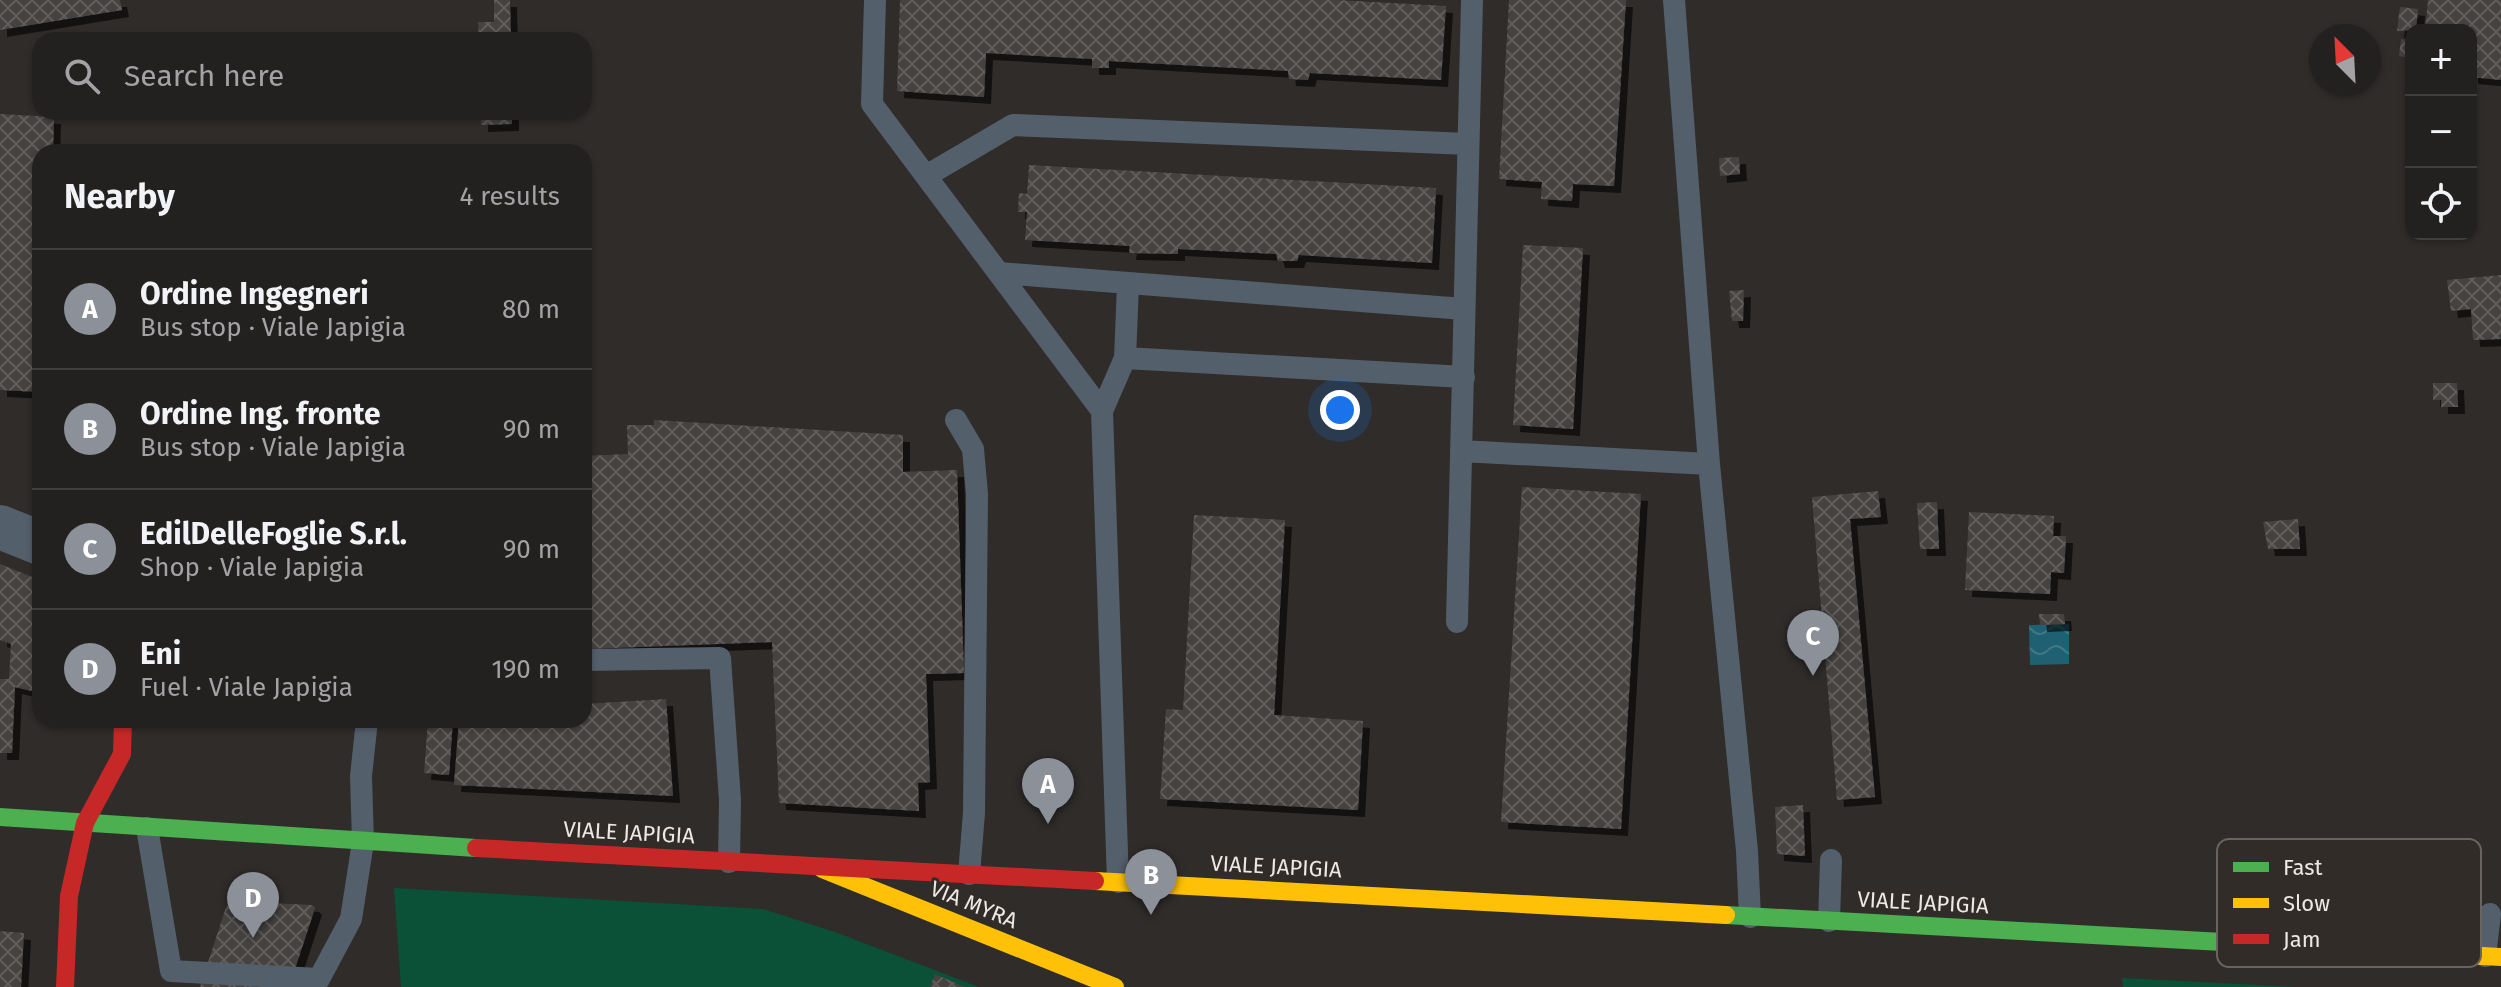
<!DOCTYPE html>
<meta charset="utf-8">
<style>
body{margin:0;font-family:"Fira Sans",sans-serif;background:#2f2e2d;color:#f1f3f6}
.controls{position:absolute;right:24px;top:24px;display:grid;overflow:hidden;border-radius:16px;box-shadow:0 2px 6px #0004}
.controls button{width:72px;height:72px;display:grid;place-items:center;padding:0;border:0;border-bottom:2px solid #403e3e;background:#232120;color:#f1f3f6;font:40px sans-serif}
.compass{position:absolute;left:2309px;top:24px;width:72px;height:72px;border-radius:50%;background:#232120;box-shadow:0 2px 6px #0004;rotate:336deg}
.you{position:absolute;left:1340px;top:410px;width:28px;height:28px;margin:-20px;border:6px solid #fff;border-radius:50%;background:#1a73e8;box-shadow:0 0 0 12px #1a73e833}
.badge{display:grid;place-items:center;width:52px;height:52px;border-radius:50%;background:#8c9099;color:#fff;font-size:26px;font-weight:700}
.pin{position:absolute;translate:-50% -66px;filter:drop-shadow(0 2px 4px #0008)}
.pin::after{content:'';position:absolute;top:42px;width:28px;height:24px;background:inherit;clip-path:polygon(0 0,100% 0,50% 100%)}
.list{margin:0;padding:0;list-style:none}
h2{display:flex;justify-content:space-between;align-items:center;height:104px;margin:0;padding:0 32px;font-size:34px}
h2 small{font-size:26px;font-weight:400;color:#a3a3a5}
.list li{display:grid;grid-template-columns:52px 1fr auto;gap:24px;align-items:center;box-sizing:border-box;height:120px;padding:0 32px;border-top:2px solid #403e3e}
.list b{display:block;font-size:30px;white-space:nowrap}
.list p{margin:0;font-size:26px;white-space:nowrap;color:#a3a3a5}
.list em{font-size:26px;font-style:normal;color:#a3a3a5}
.icon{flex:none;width:44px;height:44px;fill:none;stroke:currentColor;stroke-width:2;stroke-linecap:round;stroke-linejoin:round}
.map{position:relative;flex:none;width:2501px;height:987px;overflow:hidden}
.search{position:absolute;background:#232120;box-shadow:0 2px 6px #0004;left:32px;top:32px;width:560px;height:88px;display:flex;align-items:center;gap:20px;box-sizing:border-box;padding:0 28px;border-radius:24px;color:#a3a3a5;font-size:30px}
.panel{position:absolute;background:#232120;box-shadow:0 2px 6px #0004;left:32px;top:144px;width:560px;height:584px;border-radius:24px}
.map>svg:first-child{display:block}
</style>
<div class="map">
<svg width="2501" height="987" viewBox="0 0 2501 987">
<defs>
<pattern id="water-waves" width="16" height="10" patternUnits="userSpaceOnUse" patternTransform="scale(2)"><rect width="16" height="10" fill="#1f6173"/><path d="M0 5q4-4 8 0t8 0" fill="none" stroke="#407887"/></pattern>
<pattern id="building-cross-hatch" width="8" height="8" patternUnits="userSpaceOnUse" patternTransform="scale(2)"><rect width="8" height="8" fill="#454241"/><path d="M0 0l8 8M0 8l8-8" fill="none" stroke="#605d5c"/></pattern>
<filter id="shadow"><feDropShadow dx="7" dy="7" stdDeviation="0" flood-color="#0009"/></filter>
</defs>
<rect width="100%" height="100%" fill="#2f2c2a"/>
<path fill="#0a5138" d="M 394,888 L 763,909 L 835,932 L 979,987 L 401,987 Z
M 2122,978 L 2296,987 L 2123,987 Z"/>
<path fill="url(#water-waves)" d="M 2069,624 L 2069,664 L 2030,665 L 2029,625 Z"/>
<path fill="url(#building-cross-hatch)" filter="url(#shadow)" d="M 0,0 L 120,0 L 122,10 L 0,30 Z
M 494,0 L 510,0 L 511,40 L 479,40 L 478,22 L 494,22 Z
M 900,0 L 1337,0 L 1446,6 L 1441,80 L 1310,73 L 1308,80 L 1289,79 L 1288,71 L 1109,61 L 1109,68 L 1092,68 L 1092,59 L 986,53 L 984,97 L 897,91 Z
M 1509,0 L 1626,0 L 1614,186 L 1573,184 L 1572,201 L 1541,199 L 1542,182 L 1499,179 Z
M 2428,0 L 2501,0 L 2501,80 L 2471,77 L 2471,30 L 2425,30 Z
M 2400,7 L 2418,9 L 2416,30 L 2397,31 Z
M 2401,39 L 2411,40 L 2411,58 L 2399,56 Z
M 481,112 L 512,112 L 512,124 L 481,125 Z
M 0,114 L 54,117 L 53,152 L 40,152 L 40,392 L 0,390 Z
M 1739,157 L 1740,174 L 1720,176 L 1719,158 Z
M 1029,165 L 1436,188 L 1432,263 L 1299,255 L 1297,261 L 1278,261 L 1276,254 L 1178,249 L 1178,254 L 1129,253 L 1130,246 L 1025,240 L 1027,212 L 1018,212 L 1019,193 L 1027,194 Z
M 1523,245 L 1583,248 L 1573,429 L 1513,425 Z
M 2501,275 L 2501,339 L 2473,340 L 2471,309 L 2451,311 L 2447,280 Z
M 1744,290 L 1743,321 L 1732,321 L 1729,291 Z
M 2433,383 L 2457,383 L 2458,407 L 2441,407 L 2441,400 L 2433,400 Z
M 654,420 L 903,435 L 903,472 L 957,470 L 964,673 L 926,674 L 930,782 L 918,783 L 919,811 L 779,803 L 772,642 L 584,649 L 584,456 L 628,454 L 627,425 L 654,425 Z
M 1522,487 L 1641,494 L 1621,829 L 1501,822 Z
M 1878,491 L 1881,517 L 1850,519 L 1875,797 L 1837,800 L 1812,497 Z
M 1937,502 L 1939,549 L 1920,549 L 1917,503 Z
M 1969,512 L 2054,516 L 2053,536 L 2066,536 L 2064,573 L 2051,572 L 2050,594 L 1965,590 Z
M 1194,515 L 1285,520 L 1274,715 L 1363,721 L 1358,810 L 1160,799 L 1166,709 L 1183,710 Z
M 2298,519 L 2300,549 L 2268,549 L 2263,522 Z
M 0,564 L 40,580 L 40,693 L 15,687 L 12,753 L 0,753 L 0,679 L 9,679 L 11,644 L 0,640 Z
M 2039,614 L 2064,614 L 2065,624 L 2040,625 Z
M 666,699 L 673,796 L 454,785 L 459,720 L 584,720 L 584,704 Z
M 428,720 L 453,720 L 449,775 L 424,773 Z
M 1803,805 L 1805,856 L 1777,854 L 1775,807 Z
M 228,901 L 312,905 L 315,908 L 289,987 L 200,987 Z
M 0,931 L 24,933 L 21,987 L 0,987 Z
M 935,974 L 965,987 L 930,987 Z"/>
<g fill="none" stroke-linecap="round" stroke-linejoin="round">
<path stroke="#535f6b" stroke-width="22" d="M 875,0 L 872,104 L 1102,411 L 1118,882
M 1674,0 L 1709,464 L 1747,851 L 1750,917
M 926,176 L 1013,125 L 1468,144
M 999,273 L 1464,309
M 1125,358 L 1128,285
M 1102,411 L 1125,358 L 1464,377
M 956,420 L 973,449 L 977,494 L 974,813 L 969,874
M 1461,451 L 1709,464
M 1457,622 L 1472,0
M 584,660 L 720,658 L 730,800 L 729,862
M 147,828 L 171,971 L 319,979 L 351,919 L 363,842 L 361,776 L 367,720
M 2305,904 L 2307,947
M 1829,921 L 1831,860
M 2485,956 L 2490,914"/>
<path stroke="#535f6b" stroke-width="44" d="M 0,527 L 40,543"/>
<path stroke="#4caf50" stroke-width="18" d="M 0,817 L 476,848
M 1726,915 L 2241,943"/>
<path stroke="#ffc107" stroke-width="18" d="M 822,869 L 1115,987
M 1095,881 L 1726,915
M 2241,943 L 2501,957"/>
<path stroke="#c62828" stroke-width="18" d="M 476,848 L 1095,881
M 65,987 L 69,896 L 85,823 L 122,754 L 123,720"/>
</g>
<g text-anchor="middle" stroke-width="6" stroke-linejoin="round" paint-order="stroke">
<g font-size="22" fill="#ebe8e5" stroke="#312c28">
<text transform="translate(629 832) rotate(3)" y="8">VIALE JAPIGIA</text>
<text transform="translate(1276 866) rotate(3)" y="8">VIALE JAPIGIA</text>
<text transform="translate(1923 902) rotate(3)" y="8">VIALE JAPIGIA</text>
<text transform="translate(974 904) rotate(22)" y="8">VIA MYRA</text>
</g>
</g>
<rect x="2217" y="839" width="264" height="128" rx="12" fill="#312c28" stroke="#696461" stroke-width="2"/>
<rect x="2233" y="862" width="36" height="10" fill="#4caf50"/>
<rect x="2233" y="898" width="36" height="10" fill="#ffc107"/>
<rect x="2233" y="934" width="36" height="10" fill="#c62828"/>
<g font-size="22" fill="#ebe8e5">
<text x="2283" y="875">Fast</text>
<text x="2283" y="911">Slow</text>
<text x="2283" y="947">Jam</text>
</g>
</svg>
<div class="controls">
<button>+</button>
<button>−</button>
<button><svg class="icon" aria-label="locate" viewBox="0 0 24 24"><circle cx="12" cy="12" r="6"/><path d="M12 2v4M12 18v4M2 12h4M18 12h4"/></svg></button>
</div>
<svg class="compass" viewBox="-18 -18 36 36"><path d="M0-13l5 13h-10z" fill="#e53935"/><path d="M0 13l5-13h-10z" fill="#a3a3a5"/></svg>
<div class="you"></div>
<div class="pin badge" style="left:1048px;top:824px">A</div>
<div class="pin badge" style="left:1151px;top:915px">B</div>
<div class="pin badge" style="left:1813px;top:676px">C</div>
<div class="pin badge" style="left:253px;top:938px">D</div>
<div class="search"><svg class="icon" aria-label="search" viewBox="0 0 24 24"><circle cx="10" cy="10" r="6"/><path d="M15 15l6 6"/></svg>Search here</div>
<section class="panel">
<h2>Nearby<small>4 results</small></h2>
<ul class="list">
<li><span class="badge">A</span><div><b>Ordine Ingegneri</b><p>Bus stop · Viale Japigia</p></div><em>80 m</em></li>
<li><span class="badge">B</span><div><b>Ordine Ing. fronte</b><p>Bus stop · Viale Japigia</p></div><em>90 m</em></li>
<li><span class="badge">C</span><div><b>EdilDelleFoglie S.r.l.</b><p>Shop · Viale Japigia</p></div><em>90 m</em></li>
<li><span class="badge">D</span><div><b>Eni</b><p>Fuel · Viale Japigia</p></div><em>190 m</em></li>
</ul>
</section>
</div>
